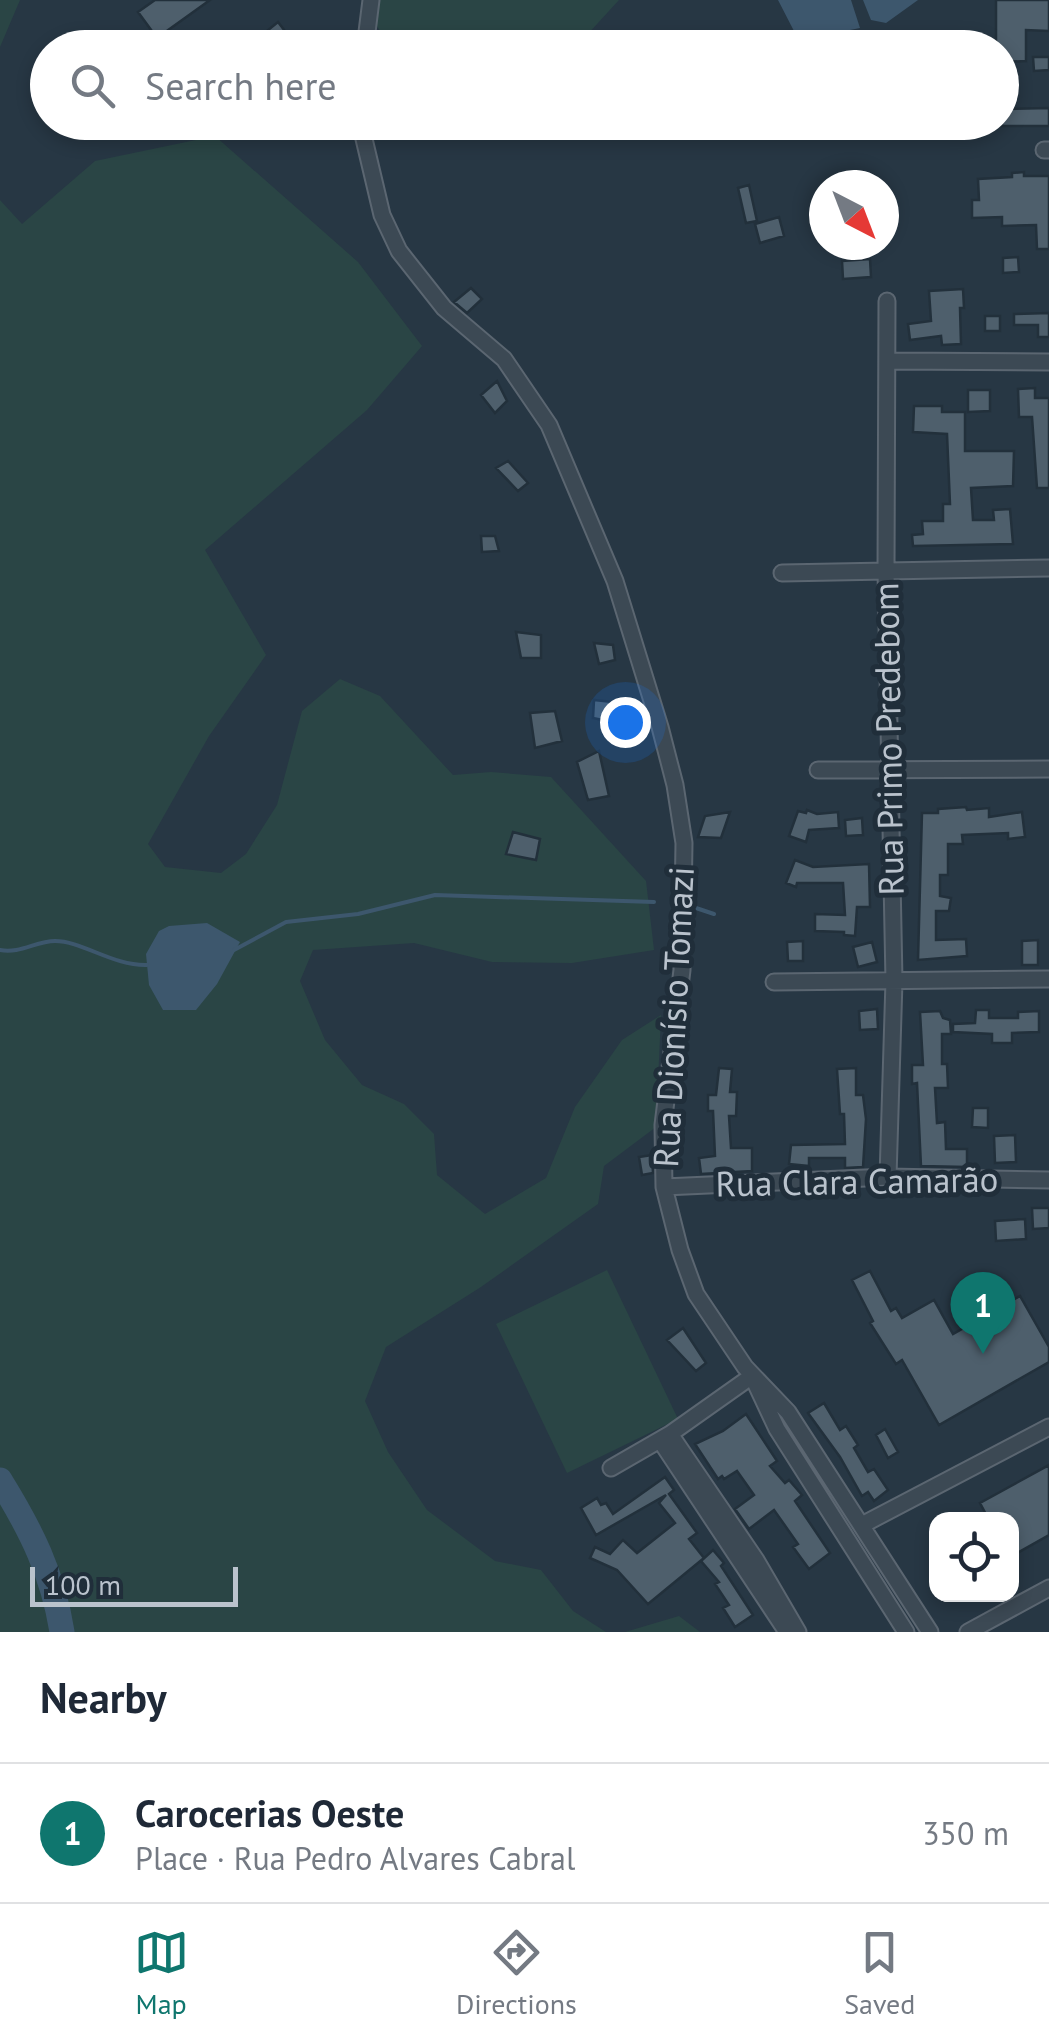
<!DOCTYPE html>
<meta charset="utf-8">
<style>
body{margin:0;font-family:"PT Sans",sans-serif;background:#f6f6f7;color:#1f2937}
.controls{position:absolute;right:30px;bottom:30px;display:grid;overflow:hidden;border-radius:20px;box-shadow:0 5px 15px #0003}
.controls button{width:90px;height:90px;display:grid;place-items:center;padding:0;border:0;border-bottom:2px solid #e0e1e3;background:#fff;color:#1f2937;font:50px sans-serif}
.compass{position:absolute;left:809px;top:170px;width:90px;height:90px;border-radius:50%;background:#fff;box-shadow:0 5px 15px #0003;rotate:138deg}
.scale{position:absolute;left:30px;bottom:25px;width:208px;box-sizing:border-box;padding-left:10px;border:5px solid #bac3cd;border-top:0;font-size:28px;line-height:35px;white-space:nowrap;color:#bac3cd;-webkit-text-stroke:8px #202e3a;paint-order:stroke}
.you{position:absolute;left:625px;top:722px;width:35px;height:35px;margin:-25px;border:8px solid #fff;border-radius:50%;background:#1a73e8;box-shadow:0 0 0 15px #1a73e833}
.badge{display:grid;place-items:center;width:65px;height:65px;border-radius:50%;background:#0f766e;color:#fff;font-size:32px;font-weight:700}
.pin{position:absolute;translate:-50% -82px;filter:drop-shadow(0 2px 5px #0008)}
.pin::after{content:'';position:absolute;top:52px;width:35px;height:30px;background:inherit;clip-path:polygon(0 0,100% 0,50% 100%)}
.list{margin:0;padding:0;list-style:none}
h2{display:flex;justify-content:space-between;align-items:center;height:130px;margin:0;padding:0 40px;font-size:42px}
h2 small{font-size:32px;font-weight:400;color:#747a83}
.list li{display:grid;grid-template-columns:65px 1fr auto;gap:30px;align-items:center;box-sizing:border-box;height:140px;padding:0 40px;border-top:2px solid #e0e1e3}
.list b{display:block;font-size:38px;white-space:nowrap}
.list p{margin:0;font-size:32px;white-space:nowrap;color:#747a83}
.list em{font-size:32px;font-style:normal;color:#747a83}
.icon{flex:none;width:55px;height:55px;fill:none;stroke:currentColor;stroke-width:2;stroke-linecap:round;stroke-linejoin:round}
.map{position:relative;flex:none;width:1049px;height:1632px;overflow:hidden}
.search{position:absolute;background:#fff;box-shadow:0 5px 15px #0003;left:30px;right:30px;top:30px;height:110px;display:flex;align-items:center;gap:25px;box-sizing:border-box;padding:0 35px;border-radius:55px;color:#747a83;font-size:38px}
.sheet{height:270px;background:#fff}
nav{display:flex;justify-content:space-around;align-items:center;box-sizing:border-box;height:140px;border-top:2px solid #e0e1e3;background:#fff;font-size:28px;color:#747a83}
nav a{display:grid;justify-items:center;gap:5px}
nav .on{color:#0f766e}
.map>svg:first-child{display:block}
</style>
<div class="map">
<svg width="1049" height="1632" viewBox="0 0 1049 1632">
<rect width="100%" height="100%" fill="#273744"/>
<path fill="#2a4545" d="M 0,0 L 20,0 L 0,47 Z
M 377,0 L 619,0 L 576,47 L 391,47 L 370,16 Z
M 215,136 L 358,262 L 422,346 L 367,410 L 205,550 L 266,655 L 209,736 L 148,844 L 165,867 L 221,873 L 246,854 L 277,805 L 302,711 L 340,679 L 380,696 L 453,775 L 491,772 L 551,777 L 646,881 L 654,950 L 572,963 L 492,962 L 414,943 L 313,950 L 300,981 L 325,1040 L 362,1085 L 404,1104 L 434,1134 L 437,1175 L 485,1214 L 546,1178 L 575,1107 L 622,1040 L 661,1015 L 656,1127 L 604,1166 L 598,1204 L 481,1287 L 386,1347 L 365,1401 L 388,1452 L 427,1510 L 495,1561 L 541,1570 L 573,1611 L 606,1632 L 0,1632 L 0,200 L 22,224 L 95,161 Z
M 607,1270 L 678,1419 L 567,1473 L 496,1324 Z
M 679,1616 L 700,1632 L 625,1632 Z"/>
<path fill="#3d576d" d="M 778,0 L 851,0 L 860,28 L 830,34 L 795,33 Z
M 863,0 L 918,0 L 886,23 L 871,20 Z
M 207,923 L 240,942 L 217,984 L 196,1010 L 163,1010 L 149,985 L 146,954 L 159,931 L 169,926 Z"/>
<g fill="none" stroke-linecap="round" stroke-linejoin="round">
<path stroke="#3d576d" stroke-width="4" d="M 693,907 L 714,914
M 0,950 C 20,954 36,941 55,941 C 82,941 113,966 147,965
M 234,950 L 286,922 L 358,914 L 435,895 L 654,902"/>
<path stroke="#3d576d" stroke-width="25" d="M 0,1480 C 31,1530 53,1574 62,1632"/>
</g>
<path fill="#4e5f6c" stroke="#22303b" stroke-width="2.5" d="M 155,0 L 210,0 L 157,38 L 138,12 Z
M 996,0 L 1049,0 L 1049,31 L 1026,30 L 1026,61 L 1002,62 L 1002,47 L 996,47 Z
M 278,22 L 291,39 L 280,48 L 246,48 Z
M 1033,57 L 1049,57 L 1049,70 L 1034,71 Z
M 1049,108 L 1049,126 L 1002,126 L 1002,109 Z
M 1024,172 L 1024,176 L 1049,176 L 1049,249 L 1037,249 L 1036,225 L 1002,226 L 1002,217 L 972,218 L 972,200 L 979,200 L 978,179 L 1012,177 L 1012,173 Z
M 749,185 L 757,221 L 746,223 L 738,188 Z
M 779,217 L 784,236 L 760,243 L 755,224 Z
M 1018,257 L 1019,272 L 1003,273 L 1003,258 Z
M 870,259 L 871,277 L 843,279 L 842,261 Z
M 471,288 L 482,299 L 467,313 L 454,302 Z
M 963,289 L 964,308 L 960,308 L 961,344 L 942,345 L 941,336 L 910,340 L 908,324 L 931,321 L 929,291 Z
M 1049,313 L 1049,337 L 1038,337 L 1038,325 L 1014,325 L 1014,314 Z
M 985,316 L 1000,316 L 1000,331 L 985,331 Z
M 497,381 L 507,401 L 495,413 L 481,395 Z
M 1035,388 L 1035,398 L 1049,398 L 1049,488 L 1037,488 L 1032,417 L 1019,417 L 1018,389 Z
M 968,390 L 990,390 L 990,411 L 968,412 Z
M 914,406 L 942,406 L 942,412 L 965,412 L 965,451 L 1014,451 L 1013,486 L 971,488 L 973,520 L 994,520 L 993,510 L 1010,509 L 1013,544 L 913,546 L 912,535 L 923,534 L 922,521 L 943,521 L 943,504 L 950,504 L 947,434 L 913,432 Z
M 508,461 L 528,483 L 518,491 L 496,468 Z
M 481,536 L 495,536 L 499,551 L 482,552 Z
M 516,632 L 541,635 L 541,658 L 521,658 Z
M 594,643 L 613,645 L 615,660 L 599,664 Z
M 594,700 L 613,702 L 612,722 L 593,718 Z
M 555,711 L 562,741 L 535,748 L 530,713 Z
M 599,751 L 609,796 L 588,800 L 577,762 Z
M 966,807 L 967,810 L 989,808 L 989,817 L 1022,812 L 1025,837 L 1008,839 L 1008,833 L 962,835 L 963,844 L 948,844 L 948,875 L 940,875 L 940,896 L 951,898 L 949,911 L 936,911 L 936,940 L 966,939 L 967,956 L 918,960 L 922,813 L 938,813 L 938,809 Z
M 807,810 L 817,814 L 838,812 L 839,828 L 809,830 L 806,842 L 789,836 L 798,811 L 806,813 Z
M 730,812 L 721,838 L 698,837 L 705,816 Z
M 862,818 L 863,835 L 846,836 L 845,820 Z
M 513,832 L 540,839 L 536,860 L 506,854 Z
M 795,860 L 813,867 L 869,864 L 870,907 L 857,907 L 855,936 L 844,935 L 844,932 L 815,931 L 815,914 L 845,915 L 843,883 L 797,883 L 796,887 L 786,883 Z
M 1038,940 L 1038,965 L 1022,965 L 1022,941 Z
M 803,941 L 803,961 L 788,961 L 787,942 Z
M 872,942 L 877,962 L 858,967 L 853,947 Z
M 877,1009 L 878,1029 L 860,1030 L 859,1011 Z
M 976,1010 L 989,1010 L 989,1018 L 1018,1018 L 1018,1012 L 1039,1011 L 1039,1032 L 1012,1033 L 1012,1043 L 992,1043 L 992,1034 L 953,1032 L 953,1024 L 975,1023 Z
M 940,1011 L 943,1018 L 950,1020 L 951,1034 L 942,1034 L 942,1064 L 947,1064 L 948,1088 L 935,1088 L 937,1123 L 945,1122 L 946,1149 L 967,1149 L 967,1167 L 921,1166 L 917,1083 L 912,1084 L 912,1065 L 923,1065 L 920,1012 Z
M 719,1068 L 732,1069 L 730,1092 L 737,1092 L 736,1116 L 729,1116 L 731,1148 L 752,1148 L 752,1171 L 701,1174 L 699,1158 L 715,1156 L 713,1111 L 708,1111 L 708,1095 L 716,1095 Z
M 856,1068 L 856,1095 L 863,1095 L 866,1119 L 863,1167 L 845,1168 L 845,1158 L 809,1158 L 809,1166 L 789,1164 L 791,1145 L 845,1144 L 844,1114 L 840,1114 L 837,1069 Z
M 973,1108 L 988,1108 L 988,1128 L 972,1127 Z
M 1015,1135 L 1016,1162 L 995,1163 L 994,1136 Z
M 652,1155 L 653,1173 L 642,1175 L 639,1157 Z
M 1032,1208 L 1049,1208 L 1049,1228 L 1033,1229 Z
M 1025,1219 L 1026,1239 L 996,1241 L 995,1221 Z
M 870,1271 L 891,1311 L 896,1308 L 902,1318 L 934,1300 L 953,1334 L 1020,1296 L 1049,1347 L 1049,1362 L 939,1425 L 902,1360 L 896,1364 L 870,1323 L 873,1321 L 852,1280 Z
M 683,1328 L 706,1363 L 696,1371 L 667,1340 Z
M 824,1403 L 840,1430 L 846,1426 L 858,1445 L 854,1448 L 868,1472 L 874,1469 L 888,1490 L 874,1501 L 868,1492 L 862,1496 L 840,1457 L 808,1413 Z
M 746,1414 L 777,1461 L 770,1466 L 785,1483 L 789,1480 L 802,1495 L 795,1501 L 830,1553 L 809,1569 L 793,1547 L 798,1544 L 774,1510 L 749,1529 L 735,1509 L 754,1495 L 737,1471 L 724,1479 L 722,1476 L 718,1479 L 695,1444 L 723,1431 Z
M 885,1429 L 898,1452 L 888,1458 L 876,1435 Z
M 1049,1465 L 1049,1535 L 1012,1556 L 1012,1520 L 989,1520 L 980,1503 Z
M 665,1477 L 674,1490 L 669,1494 L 697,1533 L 689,1539 L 704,1558 L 648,1604 L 617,1570 L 590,1558 L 595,1547 L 610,1554 L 623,1540 L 637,1553 L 675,1523 L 659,1503 L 666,1495 L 596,1535 L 581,1508 L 597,1498 L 601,1505 L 606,1503 L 613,1514 Z
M 713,1550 L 724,1563 L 721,1566 L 753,1615 L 735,1627 L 723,1608 L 729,1605 L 715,1584 L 719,1582 L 701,1561 Z"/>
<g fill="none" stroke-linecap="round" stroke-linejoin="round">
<defs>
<path id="minor" d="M 365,48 L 371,0
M 360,122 L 382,215 L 399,251 L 444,308 L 504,359 L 549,425 L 615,581 L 660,727 L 675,785 L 684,843 L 682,970 L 663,1125 L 664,1187 L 680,1250 L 696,1294 L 745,1367 L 788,1412 L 930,1632
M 1044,150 L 1049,150
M 887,301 L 886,572 L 894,981 L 888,1177
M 889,361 L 1049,362
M 782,573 L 1049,568
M 818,770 L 1049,769
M 774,982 L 1049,979
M 664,1187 L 888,1177 L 1049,1180
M 754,1380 L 777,1429 L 906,1632
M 670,1434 L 756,1560 L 798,1632
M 660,1440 L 787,1632
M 611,1468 L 670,1434 L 752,1376
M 862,1525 L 1049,1427
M 968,1632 L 1049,1588"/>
</defs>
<use href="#minor" stroke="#5b6671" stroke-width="19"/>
<use href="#minor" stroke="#3c4954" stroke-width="15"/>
</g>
<g text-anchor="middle" stroke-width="10" stroke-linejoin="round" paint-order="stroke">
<g font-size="35" fill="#bac3cd" stroke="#202e3a">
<text transform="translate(889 739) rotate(-91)" y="12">Rua Primo Predebom</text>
<text transform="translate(674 1017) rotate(-87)" y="12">Rua Dionísio Tomazi</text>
<text transform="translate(857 1182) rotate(-1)" y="12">Rua Clara Camarão</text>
</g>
</g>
</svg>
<div class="controls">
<button><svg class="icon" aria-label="locate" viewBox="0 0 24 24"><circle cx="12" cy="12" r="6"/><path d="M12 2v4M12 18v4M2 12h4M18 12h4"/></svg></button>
</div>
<svg class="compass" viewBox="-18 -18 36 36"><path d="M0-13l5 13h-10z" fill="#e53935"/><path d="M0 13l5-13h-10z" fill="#747a83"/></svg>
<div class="scale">100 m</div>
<div class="you"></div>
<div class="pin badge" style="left:983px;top:1354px">1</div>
<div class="search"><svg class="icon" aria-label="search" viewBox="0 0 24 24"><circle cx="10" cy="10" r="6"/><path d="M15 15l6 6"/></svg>Search here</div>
</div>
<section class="sheet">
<h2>Nearby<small></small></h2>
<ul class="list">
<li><span class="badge">1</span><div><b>Carocerias Oeste</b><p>Place · Rua Pedro Alvares Cabral</p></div><em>350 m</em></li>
</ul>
</section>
<nav>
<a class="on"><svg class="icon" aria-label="map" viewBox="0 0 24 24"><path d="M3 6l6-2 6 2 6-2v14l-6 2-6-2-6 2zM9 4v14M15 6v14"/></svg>Map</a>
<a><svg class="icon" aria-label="directions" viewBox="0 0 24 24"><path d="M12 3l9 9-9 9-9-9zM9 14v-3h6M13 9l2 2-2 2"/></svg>Directions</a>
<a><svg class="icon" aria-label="saved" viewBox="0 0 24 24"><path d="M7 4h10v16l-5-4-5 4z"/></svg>Saved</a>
</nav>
